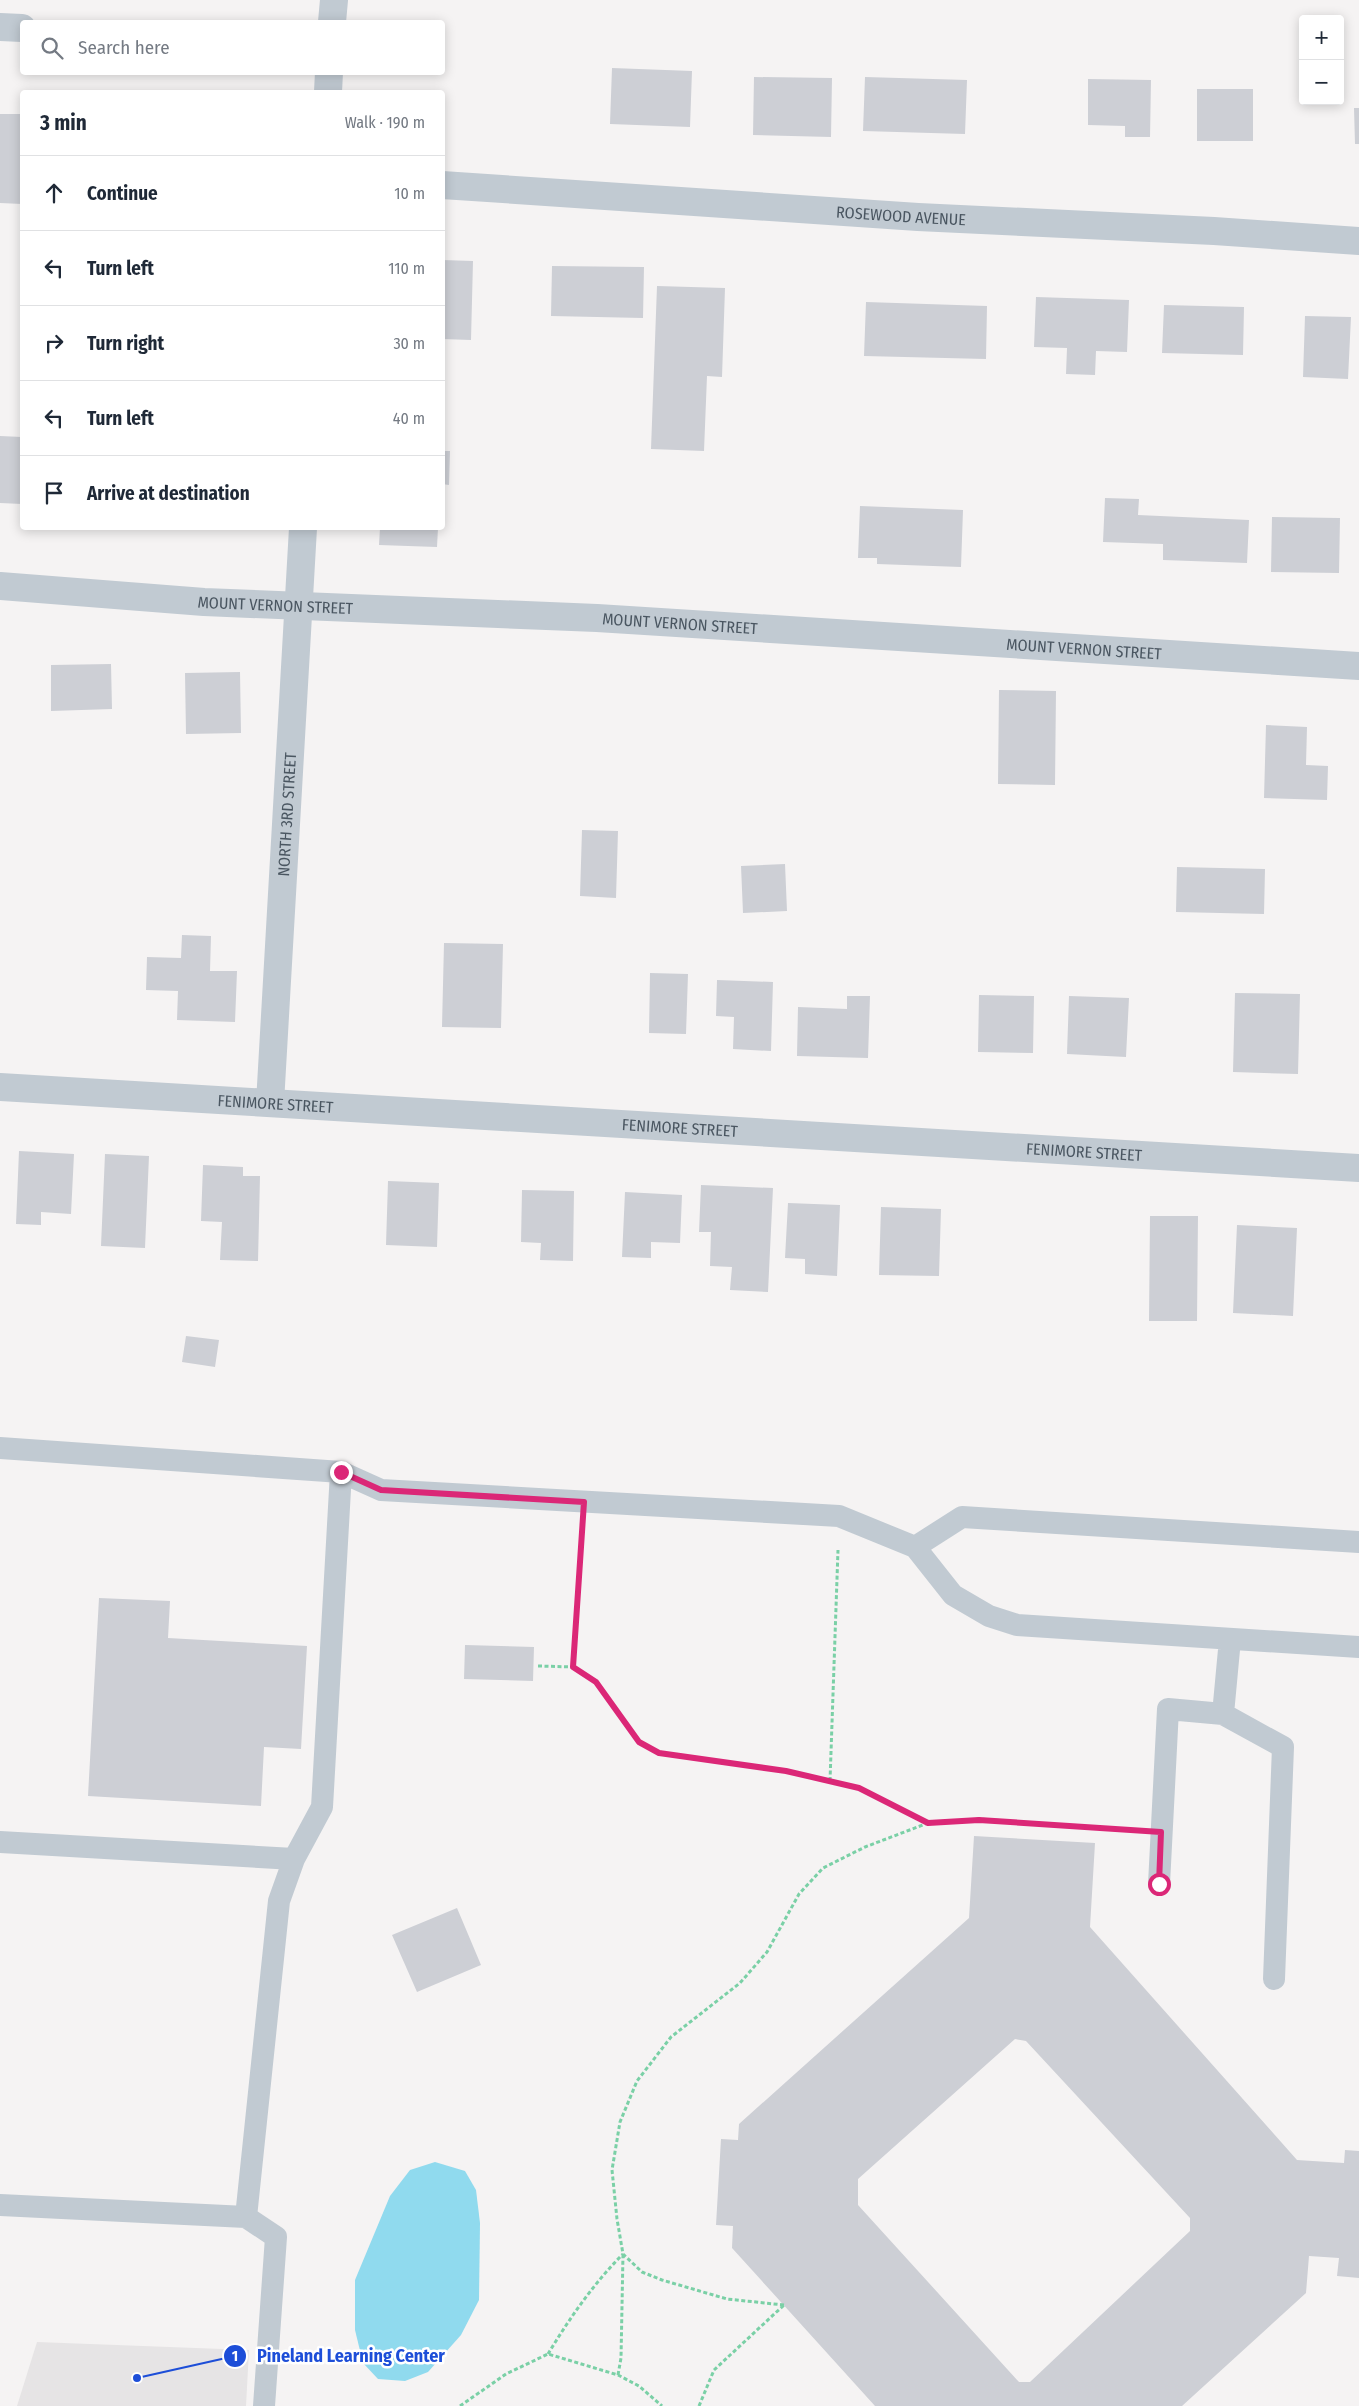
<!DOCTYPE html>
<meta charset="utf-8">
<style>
body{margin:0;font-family:"Fira Sans Condensed",sans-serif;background:#f6f6f7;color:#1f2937}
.controls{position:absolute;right:15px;top:15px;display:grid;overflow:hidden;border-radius:5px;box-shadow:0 2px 12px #0003}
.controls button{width:45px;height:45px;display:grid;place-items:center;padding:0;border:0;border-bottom:1px solid #e0e1e3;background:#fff;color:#1f2937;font:25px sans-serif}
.stop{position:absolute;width:15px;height:15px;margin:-11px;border:4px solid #db2777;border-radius:50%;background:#fff}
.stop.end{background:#db2777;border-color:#fff;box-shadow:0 1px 5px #0008}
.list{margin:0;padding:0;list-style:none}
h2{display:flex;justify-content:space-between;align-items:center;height:65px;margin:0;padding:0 20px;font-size:21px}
h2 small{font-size:16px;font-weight:400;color:#747a83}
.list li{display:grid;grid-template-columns:32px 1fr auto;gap:15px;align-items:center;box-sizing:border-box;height:75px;padding:0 20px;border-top:1px solid #e0e1e3}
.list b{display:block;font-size:19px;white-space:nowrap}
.list em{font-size:16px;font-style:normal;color:#747a83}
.icon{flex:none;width:28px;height:28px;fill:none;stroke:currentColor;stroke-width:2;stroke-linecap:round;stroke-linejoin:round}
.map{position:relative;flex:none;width:1359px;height:2406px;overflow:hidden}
.search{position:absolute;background:#fff;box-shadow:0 2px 12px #0003;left:20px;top:20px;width:425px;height:55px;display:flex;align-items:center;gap:12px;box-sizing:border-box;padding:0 18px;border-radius:5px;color:#747a83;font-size:19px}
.panel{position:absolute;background:#fff;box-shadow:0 2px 12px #0003;left:20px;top:90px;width:425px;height:440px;border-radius:5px}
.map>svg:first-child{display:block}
</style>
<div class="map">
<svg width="1359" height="2406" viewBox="0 0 1359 2406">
<rect width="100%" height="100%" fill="#f5f3f3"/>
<path fill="#e6e4e5" d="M 37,2342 L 249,2350 L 246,2406 L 17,2406 Z"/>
<path fill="#90daee" d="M 435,2162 L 465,2171 L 476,2190 L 480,2223 L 479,2300 L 461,2335 L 428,2372 L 405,2381 L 378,2379 L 363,2363 L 355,2330 L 355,2280 L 390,2196 L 410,2170 Z"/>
<path fill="#cdcfd5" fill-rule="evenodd" d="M 612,68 L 692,71 L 690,127 L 610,124 Z
M 754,77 L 832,78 L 831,137 L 753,135 Z
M 865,77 L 967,80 L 965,134 L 863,131 Z
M 1088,79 L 1151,80 L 1150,137 L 1125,137 L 1125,126 L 1088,125 Z
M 1197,89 L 1253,89 L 1253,141 L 1197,141 Z
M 1354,108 L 1359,108 L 1359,144 L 1355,144 Z
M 0,114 L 22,114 L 22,204 L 0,203 Z
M 442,260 L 473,261 L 471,340 L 442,339 Z
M 552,266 L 644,267 L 643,318 L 551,316 Z
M 657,286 L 725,288 L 722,377 L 707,376 L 704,451 L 651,449 Z
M 1036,297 L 1129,300 L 1127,352 L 1096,351 L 1095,375 L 1066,374 L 1067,348 L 1034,347 Z
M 866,302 L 987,306 L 986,359 L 864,356 Z
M 1164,305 L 1244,307 L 1243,355 L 1162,353 Z
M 1305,316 L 1351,317 L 1348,379 L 1303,377 Z
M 0,436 L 22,437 L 22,504 L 0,503 Z
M 442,451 L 450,451 L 449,485 L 442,484 Z
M 1105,498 L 1139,499 L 1138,515 L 1249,520 L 1247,563 L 1163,560 L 1163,544 L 1103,542 Z
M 860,506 L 963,510 L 961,567 L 877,564 L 877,558 L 858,558 Z
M 1272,517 L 1340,518 L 1339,573 L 1271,572 Z
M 380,528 L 438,528 L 437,547 L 379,545 Z
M 111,664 L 112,709 L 51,711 L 51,665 Z
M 240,672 L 241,733 L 186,734 L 185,673 Z
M 999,690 L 1056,691 L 1055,785 L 998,784 Z
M 1266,725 L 1307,727 L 1306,765 L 1328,766 L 1327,800 L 1264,798 Z
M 582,830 L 618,831 L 616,898 L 580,896 Z
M 785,864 L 787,911 L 743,913 L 741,866 Z
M 1177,867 L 1265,869 L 1264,914 L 1176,912 Z
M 182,935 L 211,936 L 210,971 L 237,971 L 235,1022 L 177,1020 L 178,991 L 146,990 L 147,957 L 181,958 Z
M 444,943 L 503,944 L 501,1028 L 442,1027 Z
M 650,973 L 688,974 L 686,1034 L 649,1033 Z
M 717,980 L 773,982 L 771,1051 L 733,1049 L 734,1017 L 716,1016 Z
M 1235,993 L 1300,994 L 1298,1074 L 1233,1072 Z
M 979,995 L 1034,996 L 1033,1053 L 978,1052 Z
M 847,996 L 870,996 L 868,1058 L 797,1056 L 798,1007 L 847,1009 Z
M 1069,996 L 1129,998 L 1126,1057 L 1067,1054 Z
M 19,1151 L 74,1154 L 71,1214 L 41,1212 L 41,1225 L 16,1224 Z
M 105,1154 L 149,1156 L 145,1248 L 101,1246 Z
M 203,1165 L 243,1167 L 243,1176 L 260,1176 L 258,1261 L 220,1260 L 222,1222 L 201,1221 Z
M 388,1181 L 439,1183 L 437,1247 L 386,1245 Z
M 701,1185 L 773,1188 L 768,1292 L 730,1290 L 732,1267 L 710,1266 L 711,1232 L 699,1232 Z
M 522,1190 L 574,1191 L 573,1261 L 540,1260 L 541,1243 L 521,1242 Z
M 625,1192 L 682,1195 L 680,1243 L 651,1242 L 651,1258 L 622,1257 Z
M 788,1203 L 840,1205 L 837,1276 L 805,1274 L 805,1259 L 785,1258 Z
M 881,1207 L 941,1209 L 939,1276 L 879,1275 Z
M 1150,1216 L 1198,1216 L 1197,1321 L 1149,1321 Z
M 1237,1225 L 1297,1228 L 1293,1316 L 1233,1313 Z
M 186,1336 L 219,1340 L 215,1367 L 182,1362 Z
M 99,1598 L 170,1601 L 168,1638 L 307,1646 L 301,1749 L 264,1747 L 261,1806 L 88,1796 Z
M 465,1645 L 534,1647 L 533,1681 L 464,1679 Z
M 974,1836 L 1095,1843 L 1090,1927 L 1297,2160 L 1344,2163 L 1345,2150 L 1359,2151 L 1359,2278 L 1337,2276 L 1339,2258 L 1309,2256 L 1306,2293 L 1182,2406 L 875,2406 L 732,2248 L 733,2226 L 716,2225 L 721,2139 L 738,2140 L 739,2124 L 969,1918 ZM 1015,2039 L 1026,2041 L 1190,2218 L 1190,2231 L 1030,2382 L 1019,2382 L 858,2205 L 858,2179 Z
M 457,1908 L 481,1965 L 417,1992 L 392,1935 Z"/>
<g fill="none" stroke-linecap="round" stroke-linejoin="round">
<path stroke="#7ad0a6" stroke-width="3" stroke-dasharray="4 2.5" stroke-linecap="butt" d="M 538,1666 L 573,1667 L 596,1682 L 639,1742 L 659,1753 L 786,1771 L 859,1788 L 928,1823
M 573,1667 L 582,1532
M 830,1781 L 838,1550
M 784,2305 L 727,2299 L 662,2280 L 642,2272 L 623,2254 L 617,2219 L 612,2170 L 620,2122 L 637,2081 L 671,2037 L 740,1983 L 767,1952 L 799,1894 L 823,1868 L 865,1847 L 928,1823 L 979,1819 L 1131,1830
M 548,2354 C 569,2319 594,2283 623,2254
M 618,2375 L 621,2358 L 623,2254
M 460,2406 L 506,2374 L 548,2354 L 618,2375 L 639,2386 L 662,2406
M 699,2406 L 714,2370 L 784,2305"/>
<path stroke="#c1cad2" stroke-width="22" d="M 0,1448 L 341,1472 L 381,1490 L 839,1516 L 915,1547 L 962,1517 L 1359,1542
M 915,1547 L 953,1595 L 989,1616 L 1017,1625 L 1359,1647
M 1230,1639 L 1223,1714 L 1283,1747 L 1274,1979
M 0,1842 L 294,1859
M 1159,1884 L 1168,1709 L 1223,1714
M 0,2205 L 246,2217 L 279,1901 L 294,1859 L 322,1807 L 341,1472
M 246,2217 L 276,2237 L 264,2406"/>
<g stroke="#c1cad2" stroke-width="28">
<path d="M 332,22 L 334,0"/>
<path d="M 0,27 L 22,28"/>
<path d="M 328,92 L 329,72"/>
<path id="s1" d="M 442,185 L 918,217 L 1214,231 L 1359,241"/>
<path id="s2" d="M 0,586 L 204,602 L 597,618 L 1359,666"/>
<path id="s3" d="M 0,1087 L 1359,1168"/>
<path id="s4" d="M 270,1103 L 303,528"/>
</g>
</g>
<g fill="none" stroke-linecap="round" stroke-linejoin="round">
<path stroke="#db2777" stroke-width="6" d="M 341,1472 L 381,1490 L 584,1502 L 573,1667 L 596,1682 L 639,1742 L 659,1753 L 786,1771 L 859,1788 L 928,1823 L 979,1820 L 1161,1832 L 1159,1884"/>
</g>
<g text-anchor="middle" stroke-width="5" stroke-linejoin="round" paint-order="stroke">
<g font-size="16" fill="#4a5661" stroke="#fff">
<text dy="6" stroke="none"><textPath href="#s1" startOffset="460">ROSEWOOD AVENUE</textPath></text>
<text dy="6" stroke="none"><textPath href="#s2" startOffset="276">MOUNT VERNON STREET</textPath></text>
<text dy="6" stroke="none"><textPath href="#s2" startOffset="681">MOUNT VERNON STREET</textPath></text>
<text dy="6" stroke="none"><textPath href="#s2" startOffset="1086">MOUNT VERNON STREET</textPath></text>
<text dy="6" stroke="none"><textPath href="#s4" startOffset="289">NORTH 3RD STREET</textPath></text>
<text dy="6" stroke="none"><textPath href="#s3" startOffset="276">FENIMORE STREET</textPath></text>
<text dy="6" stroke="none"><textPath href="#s3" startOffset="681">FENIMORE STREET</textPath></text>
<text dy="6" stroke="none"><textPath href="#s3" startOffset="1086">FENIMORE STREET</textPath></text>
</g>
</g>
<path fill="none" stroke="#1d4ed8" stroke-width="2" d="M137 2378L235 2356"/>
<g fill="#1d4ed8" stroke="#fff" stroke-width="2">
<circle cx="137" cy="2378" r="5"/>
<circle cx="235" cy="2356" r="12"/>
</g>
<g font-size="15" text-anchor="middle" font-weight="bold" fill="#fff">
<text x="235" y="2361">1</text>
</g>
<g font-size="18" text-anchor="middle" font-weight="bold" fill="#1d4ed8" stroke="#fff" stroke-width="5" stroke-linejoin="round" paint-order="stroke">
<text x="351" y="2362">Pineland Learning Center</text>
</g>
</svg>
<div class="controls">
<button>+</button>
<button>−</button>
</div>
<div class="stop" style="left:1159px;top:1884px"></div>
<div class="stop end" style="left:341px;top:1472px"></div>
<div class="search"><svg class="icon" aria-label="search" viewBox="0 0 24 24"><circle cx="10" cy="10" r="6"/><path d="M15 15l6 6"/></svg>Search here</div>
<section class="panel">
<h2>3 min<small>Walk · 190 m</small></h2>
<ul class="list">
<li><svg class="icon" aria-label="ahead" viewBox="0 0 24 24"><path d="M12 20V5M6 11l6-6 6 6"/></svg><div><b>Continue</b></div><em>10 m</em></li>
<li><svg class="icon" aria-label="left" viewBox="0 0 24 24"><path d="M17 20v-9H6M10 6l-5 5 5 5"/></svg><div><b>Turn left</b></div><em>110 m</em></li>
<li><svg class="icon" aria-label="right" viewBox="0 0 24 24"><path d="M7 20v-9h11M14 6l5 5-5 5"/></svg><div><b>Turn right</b></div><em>30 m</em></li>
<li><svg class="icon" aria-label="left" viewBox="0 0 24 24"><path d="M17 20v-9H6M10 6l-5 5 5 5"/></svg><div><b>Turn left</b></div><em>40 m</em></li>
<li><svg class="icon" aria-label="arrive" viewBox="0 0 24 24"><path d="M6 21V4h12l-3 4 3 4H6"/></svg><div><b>Arrive at destination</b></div></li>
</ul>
</section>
</div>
